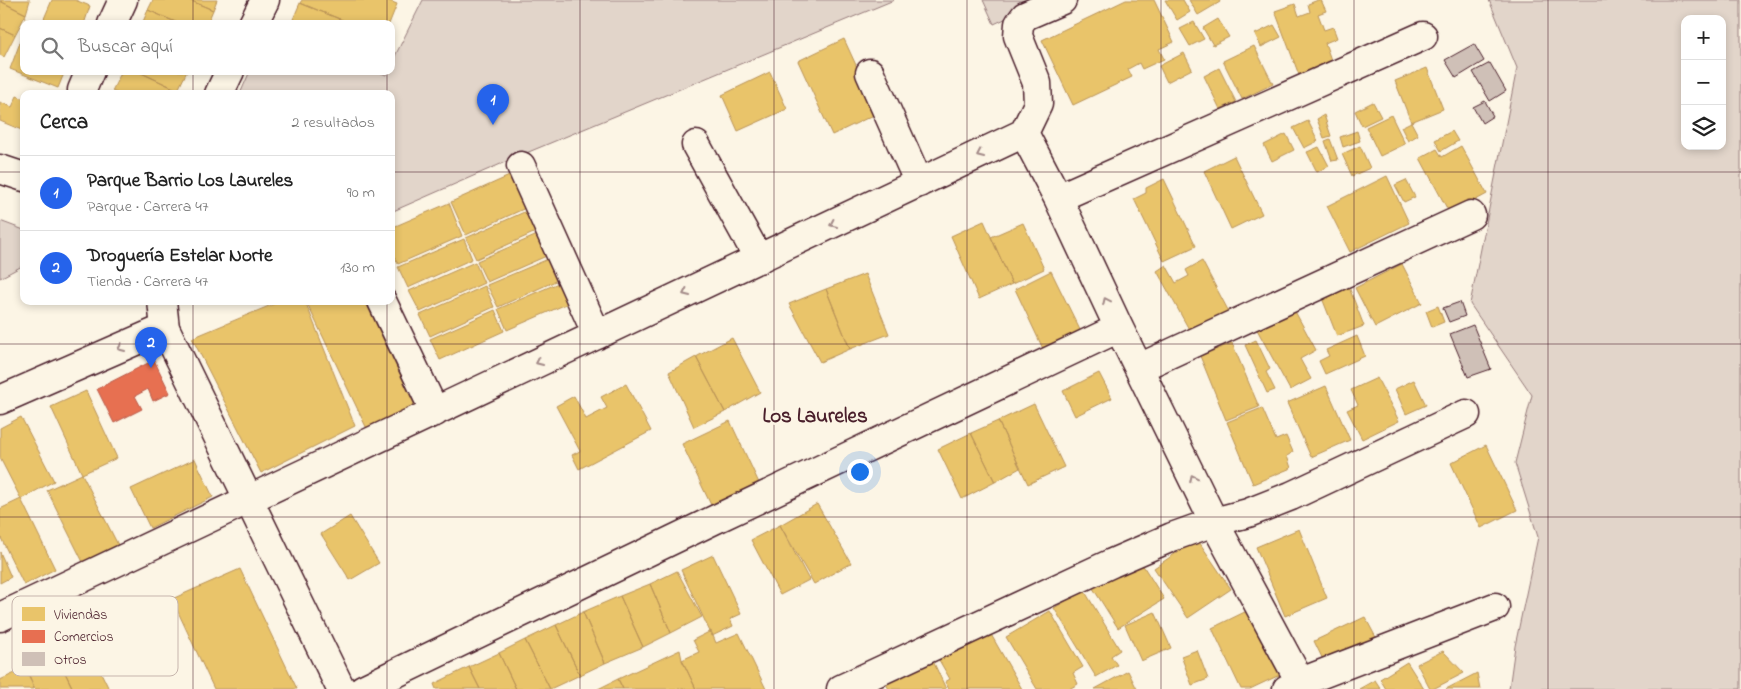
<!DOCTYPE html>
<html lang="es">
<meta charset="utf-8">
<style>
body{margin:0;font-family:"Indie Flower",sans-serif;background:#f6f6f6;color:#222}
.controls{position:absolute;right:15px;top:15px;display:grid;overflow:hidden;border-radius:10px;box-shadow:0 2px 8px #0003}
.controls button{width:45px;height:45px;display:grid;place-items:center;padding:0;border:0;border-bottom:1px solid #e0e0e0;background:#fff;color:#222;font:25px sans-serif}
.you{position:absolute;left:859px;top:471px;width:18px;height:18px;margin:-12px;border:4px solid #fff;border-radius:50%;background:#1a73e8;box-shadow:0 0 0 8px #1a73e833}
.badge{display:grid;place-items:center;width:32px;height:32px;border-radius:50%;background:#2563eb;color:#fff;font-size:16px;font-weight:700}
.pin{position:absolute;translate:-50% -41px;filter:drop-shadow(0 1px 2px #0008)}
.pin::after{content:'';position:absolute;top:26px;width:18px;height:15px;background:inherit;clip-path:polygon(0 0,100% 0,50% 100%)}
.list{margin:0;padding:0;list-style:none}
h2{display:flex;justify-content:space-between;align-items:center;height:65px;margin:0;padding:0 20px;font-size:21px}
h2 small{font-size:16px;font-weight:400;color:#767676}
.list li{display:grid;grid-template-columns:32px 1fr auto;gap:15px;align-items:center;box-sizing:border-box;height:75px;padding:0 20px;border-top:1px solid #e0e0e0}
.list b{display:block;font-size:19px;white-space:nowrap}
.list p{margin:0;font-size:16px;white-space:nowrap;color:#767676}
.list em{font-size:16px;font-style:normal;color:#767676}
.icon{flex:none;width:28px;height:28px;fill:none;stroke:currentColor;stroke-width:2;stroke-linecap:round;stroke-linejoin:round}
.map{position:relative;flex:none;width:1741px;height:689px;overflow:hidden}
.search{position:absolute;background:#fff;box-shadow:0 2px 8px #0003;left:20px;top:20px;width:375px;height:55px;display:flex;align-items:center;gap:12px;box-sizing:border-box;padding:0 18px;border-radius:10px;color:#767676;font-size:19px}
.panel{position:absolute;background:#fff;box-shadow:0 2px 8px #0003;left:20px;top:90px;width:375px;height:215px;border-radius:10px}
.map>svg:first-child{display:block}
</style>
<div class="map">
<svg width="1741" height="689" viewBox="0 0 1741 689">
<rect width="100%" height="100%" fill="#fcf5e5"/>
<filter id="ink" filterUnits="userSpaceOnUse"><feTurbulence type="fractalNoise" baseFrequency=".02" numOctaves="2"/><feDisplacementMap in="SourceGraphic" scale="10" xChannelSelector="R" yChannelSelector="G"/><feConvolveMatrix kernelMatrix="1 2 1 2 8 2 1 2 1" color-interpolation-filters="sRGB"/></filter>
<g filter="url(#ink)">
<path fill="#e2d5ca" stroke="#967a7a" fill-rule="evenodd" d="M 423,0 L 894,0 L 519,156 L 391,212 L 391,94 L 240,94 L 250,71 L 377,71 L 386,75 L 388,71 L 391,71 L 391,64 Z
M 983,0 L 1046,0 L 994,24 Z
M 1489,0 L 1741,0 L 1741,689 L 1509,689 L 1515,646 L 1538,537 L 1515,463 L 1532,395 L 1470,304 L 1517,68 ZM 1685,19 L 1722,19 L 1722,146 L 1685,146 Z
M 0,221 L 24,230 L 24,265 L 0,278 Z"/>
<path fill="#e9c46a" stroke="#b99257" d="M 0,0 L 30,0 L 26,14 L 0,1 Z
M 52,0 L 75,0 L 90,6 L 84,24 L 51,24 L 43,21 Z
M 153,0 L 189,0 L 213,10 L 207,24 L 180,24 L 148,10 Z
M 189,0 L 217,0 L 213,10 Z
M 302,0 L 387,0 L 397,4 L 389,24 L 352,24 L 300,3 Z
M 1126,0 L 1154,0 L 1174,42 L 1159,49 L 1164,59 L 1142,69 L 1139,63 L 1128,69 L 1132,77 L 1073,105 L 1042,40 Z
M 1165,0 L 1183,0 L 1190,12 L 1177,20 Z
M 1189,0 L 1219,0 L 1220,2 L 1198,15 Z
M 1318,0 L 1321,0 L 1326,11 L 1318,14 L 1324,30 L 1333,27 L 1337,38 L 1325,43 L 1332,63 L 1299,75 L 1275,11 L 1295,4 L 1299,16 L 1310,12 L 1308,4 Z
M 0,1 L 26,14 L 15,35 L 0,28 Z
M 300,3 L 352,24 L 291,24 Z
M 148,10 L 180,24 L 142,24 Z
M 1218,19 L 1229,37 L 1213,45 L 1203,28 Z
M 1194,22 L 1204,39 L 1190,46 L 1180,29 Z
M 1274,25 L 1281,37 L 1261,47 L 1255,34 Z
M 0,28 L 15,35 L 4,57 L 0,55 Z
M 844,39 L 878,113 L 832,135 L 798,61 Z
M 21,40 L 24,41 L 24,71 L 65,71 L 58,88 L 10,69 Z
M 1254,46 L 1273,84 L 1242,99 L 1223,61 Z
M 1184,53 L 1192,69 L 1167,82 L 1159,66 Z
M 1219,68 L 1236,102 L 1220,109 L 1204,76 Z
M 1427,68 L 1443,109 L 1411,122 L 1395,81 Z
M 122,71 L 137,71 L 178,90 L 177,94 L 119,94 L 112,91 Z
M 137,71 L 187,71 L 178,90 Z
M 770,72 L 787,109 L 738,131 L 722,95 Z
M 17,96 L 24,99 L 24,131 L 0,121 L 0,102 L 12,107 Z
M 1373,102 L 1381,117 L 1362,126 L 1355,111 Z
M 1324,115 L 1331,136 L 1324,138 L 1317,119 Z
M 1391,115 L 1405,144 L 1380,156 L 1366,127 Z
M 1308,121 L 1318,141 L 1304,148 L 1293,128 Z
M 1411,122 L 1418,135 L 1408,141 L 1401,127 Z
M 1357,131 L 1360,141 L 1343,147 L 1340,137 Z
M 1452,131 L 1458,141 L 1441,151 L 1435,140 Z
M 1286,134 L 1294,150 L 1272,161 L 1264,145 Z
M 1330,139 L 1338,160 L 1332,161 L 1325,141 Z
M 1360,146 L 1370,168 L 1352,176 L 1342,154 Z
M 1461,146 L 1487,194 L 1450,214 L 1420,158 L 1437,149 L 1442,157 Z
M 1319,147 L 1329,166 L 1317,172 L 1307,152 Z
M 1234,156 L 1262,214 L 1231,229 L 1204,171 Z
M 516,173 L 530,206 L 466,235 L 451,202 Z
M 1387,176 L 1409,223 L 1350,252 L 1327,206 Z
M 1164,179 L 1196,246 L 1164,261 L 1134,199 L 1146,193 L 1146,188 Z
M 1406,180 L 1415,197 L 1404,202 L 1395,185 Z
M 449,203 L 462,236 L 398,264 L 391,249 L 391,228 Z
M 531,209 L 540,230 L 476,259 L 466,238 Z
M 984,221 L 1012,284 L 979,299 L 951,236 Z
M 1023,223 L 1044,269 L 1012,284 L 991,237 Z
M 542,233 L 551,254 L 487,282 L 477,261 Z
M 464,239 L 472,259 L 408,288 L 398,267 Z
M 553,257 L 562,278 L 498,307 L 487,285 Z
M 1202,261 L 1229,312 L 1191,333 L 1157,271 L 1166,265 L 1176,283 L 1189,276 L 1186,270 Z
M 475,262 L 484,283 L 420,312 L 409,291 Z
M 1402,264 L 1422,303 L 1375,327 L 1355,288 Z
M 1051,271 L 1082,334 L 1045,353 L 1015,289 Z
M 865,274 L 889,334 L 850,349 L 826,289 Z
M 563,281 L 571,302 L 507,330 L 498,309 Z
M 1347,282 L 1364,326 L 1337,336 L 1320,293 Z
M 485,286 L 494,307 L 430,336 L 420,315 Z
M 826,289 L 850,349 L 820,362 L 789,304 Z
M 281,301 L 305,301 L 355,426 L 261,473 L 192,338 Z
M 306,301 L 365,301 L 416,408 L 368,431 Z
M 1291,304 L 1316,350 L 1300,359 L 1311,379 L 1290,390 L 1254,324 Z
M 1438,306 L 1444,322 L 1432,327 L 1426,311 Z
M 495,310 L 504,331 L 440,360 L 430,339 Z
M 1357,336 L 1365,356 L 1325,374 L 1319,361 L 1329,356 L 1326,350 Z
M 732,338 L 760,392 L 725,412 L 696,357 Z
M 1256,340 L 1270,369 L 1266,372 L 1275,390 L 1267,393 L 1245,345 Z
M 1232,343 L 1259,407 L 1226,420 L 1200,356 Z
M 696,357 L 725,412 L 694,427 L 669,372 Z
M 1099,373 L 1112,398 L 1075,416 L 1063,391 Z
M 1377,378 L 1399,421 L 1362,439 L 1347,410 L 1358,405 L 1351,390 Z
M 1414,380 L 1426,405 L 1406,414 L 1395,389 Z
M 626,384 L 651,431 L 579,469 L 572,455 L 580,451 L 556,406 L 574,396 L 586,419 L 607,408 L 601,397 Z
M 1326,386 L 1350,440 L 1311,457 L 1287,403 Z
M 86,391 L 117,458 L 82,474 L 51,407 Z
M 1034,404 L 1064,467 L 1028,484 L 998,421 Z
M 1262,408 L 1276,440 L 1286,436 L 1293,452 L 1287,456 L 1291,468 L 1253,484 L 1227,422 Z
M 21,417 L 54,481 L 21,499 L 0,458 L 0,428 Z
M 730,421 L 759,483 L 711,505 L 682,444 Z
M 998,421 L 1020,468 L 995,482 L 971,433 Z
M 971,433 L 995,482 L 962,499 L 938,449 Z
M 1486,445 L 1517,510 L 1481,528 L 1451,463 Z
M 195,459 L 213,497 L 150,528 L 131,489 Z
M 82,474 L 118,545 L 83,562 L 47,490 Z
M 21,499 L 55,569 L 24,585 L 0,536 L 0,509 Z
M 817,504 L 851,563 L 814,584 L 780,525 Z
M 350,516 L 379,563 L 350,580 L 321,534 Z
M 780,525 L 809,580 L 780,595 L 751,540 Z
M 1299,529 L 1327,598 L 1285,616 L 1256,547 Z
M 1197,539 L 1231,589 L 1188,618 L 1154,568 Z
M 0,552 L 11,577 L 0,583 Z
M 713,555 L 741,614 L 730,619 L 733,626 L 712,636 L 681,570 Z
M 1137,556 L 1164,599 L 1118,628 L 1091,585 Z
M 240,569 L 297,689 L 214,689 L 172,599 Z
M 677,571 L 702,617 L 671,633 L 650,584 Z
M 650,584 L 671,633 L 643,647 L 620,596 Z
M 1084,590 L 1120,650 L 1111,656 L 1117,665 L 1096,677 L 1054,608 Z
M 620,596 L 643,647 L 605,663 L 583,612 Z
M 1255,607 L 1286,672 L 1250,689 L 1241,689 L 1212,628 Z
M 1050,611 L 1083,667 L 1073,673 L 1078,684 L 1069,689 L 1037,689 L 1006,637 Z
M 583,612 L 605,663 L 580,675 L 556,625 Z
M 1155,612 L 1171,648 L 1141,661 L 1125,625 Z
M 1365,617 L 1380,645 L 1328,670 L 1314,641 Z
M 556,625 L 580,675 L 550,689 L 525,640 Z
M 711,631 L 716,643 L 739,633 L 766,689 L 696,689 L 682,660 L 699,652 L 693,640 Z
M 989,631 L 1022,689 L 949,689 L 945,682 L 950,679 L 939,660 Z
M 84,638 L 109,689 L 73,689 L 55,652 Z
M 525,640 L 550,689 L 516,689 L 499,653 Z
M 680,650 L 682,660 L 696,689 L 623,689 L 618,679 Z
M 1197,650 L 1208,679 L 1192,685 L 1181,656 Z
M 1443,651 L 1464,673 L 1433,689 L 1430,689 L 1417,664 Z
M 55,652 L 73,689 L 35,689 L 26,668 Z
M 499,653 L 516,689 L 480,689 L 469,667 Z
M 933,661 L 946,689 L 889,689 L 886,684 Z
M 1407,662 L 1424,689 L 1386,689 L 1380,679 Z
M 469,667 L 480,689 L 436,689 L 434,684 Z
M 26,668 L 34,689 L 0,689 L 0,680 Z
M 1128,671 L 1137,689 L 1095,689 Z
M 1477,673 L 1480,689 L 1446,689 Z
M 618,679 L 623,689 L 598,689 Z
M 1375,680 L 1381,689 L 1359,689 Z"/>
<path fill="#e76f51" stroke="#b85746" d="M 154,360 L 170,393 L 153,401 L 148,389 L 135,396 L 142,409 L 114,423 L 97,389 Z"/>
<path fill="#cfc0b7" stroke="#4a1f2b" d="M 1474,44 L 1484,61 L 1456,78 L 1445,60 Z
M 1490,63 L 1506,91 L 1490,101 L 1473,72 Z
M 1485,101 L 1493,116 L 1482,123 L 1473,107 Z
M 1460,302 L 1465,316 L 1449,322 L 1443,308 Z
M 1473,325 L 1491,369 L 1468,377 L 1450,334 Z"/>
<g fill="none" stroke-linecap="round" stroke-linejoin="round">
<defs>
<path id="street" d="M 112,24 L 123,0
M 870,73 L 919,183
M 82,90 L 90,71
M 1024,133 L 1058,198 L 1119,328 L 1214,522 L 1304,689
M 696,145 L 759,259
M 521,166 L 597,335
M 0,169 L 24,177
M 1058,198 L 1423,36
M 382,301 L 435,412
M 1139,368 L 1471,215
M 0,400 L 165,328
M 0,617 L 1024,133 L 1038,104 L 1037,83 L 1018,36 L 1019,24 L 1025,16 L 1062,0
M 363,689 L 716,519 L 1119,328
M 841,689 L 1112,563 L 1172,537 L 1214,522 L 1248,513 L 1291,496 L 1466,414
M 1287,689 L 1301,682 L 1495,607"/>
<path id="secondary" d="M 253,24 L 265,0
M 219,94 L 230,71
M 162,301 L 165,328 L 341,689"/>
</defs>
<use href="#street" stroke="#4a1f2b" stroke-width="31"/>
<use href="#secondary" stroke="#4a1f2b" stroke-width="31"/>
<use href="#street" stroke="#fcf5e5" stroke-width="28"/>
<use href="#secondary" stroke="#fcf5e5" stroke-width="28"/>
</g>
<defs><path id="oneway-chevron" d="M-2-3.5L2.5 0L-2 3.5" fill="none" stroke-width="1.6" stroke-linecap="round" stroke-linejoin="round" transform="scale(1.25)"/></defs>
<g stroke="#a38a88">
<use href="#oneway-chevron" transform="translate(980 154) rotate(155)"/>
<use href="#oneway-chevron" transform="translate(833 224) rotate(155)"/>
<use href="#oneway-chevron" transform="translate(686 293) rotate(155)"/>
<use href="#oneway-chevron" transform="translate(1106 301) rotate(-115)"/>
<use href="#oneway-chevron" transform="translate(121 348) rotate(156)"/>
<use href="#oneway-chevron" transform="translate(539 362) rotate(155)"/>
<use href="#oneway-chevron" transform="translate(1193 478) rotate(-116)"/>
</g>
</g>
<path fill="none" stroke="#4a1f2b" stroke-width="1" stroke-opacity="0.55" d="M 193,0 L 193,24M 387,0 L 387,24M 580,0 L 580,689M 774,0 L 774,689M 967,0 L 967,689M 1161,0 L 1161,689M 1354,0 L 1354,689M 1548,0 L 1548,689M 193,71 L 193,94M 387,71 L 387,94M 0,172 L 24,172M 391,172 L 1741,172M 193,301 L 193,689M 387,301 L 387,689M 0,344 L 1741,344M 0,517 L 1741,517"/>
<g text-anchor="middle" stroke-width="5" stroke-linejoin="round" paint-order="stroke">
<g font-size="21" font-weight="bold" fill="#4a1f2b" stroke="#fcf5e5">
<text x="815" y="422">Los Laureles</text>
</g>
</g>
<rect x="12" y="596" width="166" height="80" rx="8" fill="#fcf5e5" stroke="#c7b5ad" stroke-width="1"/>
<rect x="22" y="607" width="23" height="14" fill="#e9c46a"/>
<rect x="22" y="630" width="23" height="13" fill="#e76f51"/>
<rect x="22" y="652" width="23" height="14" fill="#cfc0b7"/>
<g font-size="14" fill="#4a1f2b">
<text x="54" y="619">Viviendas</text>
<text x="54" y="641">Comercios</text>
<text x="54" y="664">Otros</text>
</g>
</svg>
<div class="controls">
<button>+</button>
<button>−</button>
<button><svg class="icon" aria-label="layers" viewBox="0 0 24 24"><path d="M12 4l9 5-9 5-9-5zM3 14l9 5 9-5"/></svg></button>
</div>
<div class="you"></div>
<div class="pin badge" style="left:493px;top:125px">1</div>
<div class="pin badge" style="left:151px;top:368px">2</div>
<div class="search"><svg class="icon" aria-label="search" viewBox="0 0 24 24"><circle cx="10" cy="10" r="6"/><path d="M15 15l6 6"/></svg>Buscar aquí</div>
<section class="panel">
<h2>Cerca<small>2 resultados</small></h2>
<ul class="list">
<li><span class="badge">1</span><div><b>Parque Barrio Los Laureles</b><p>Parque · Carrera 47</p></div><em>90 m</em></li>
<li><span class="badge">2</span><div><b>Droguería Estelar Norte</b><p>Tienda · Carrera 47</p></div><em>130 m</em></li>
</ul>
</section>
</div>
